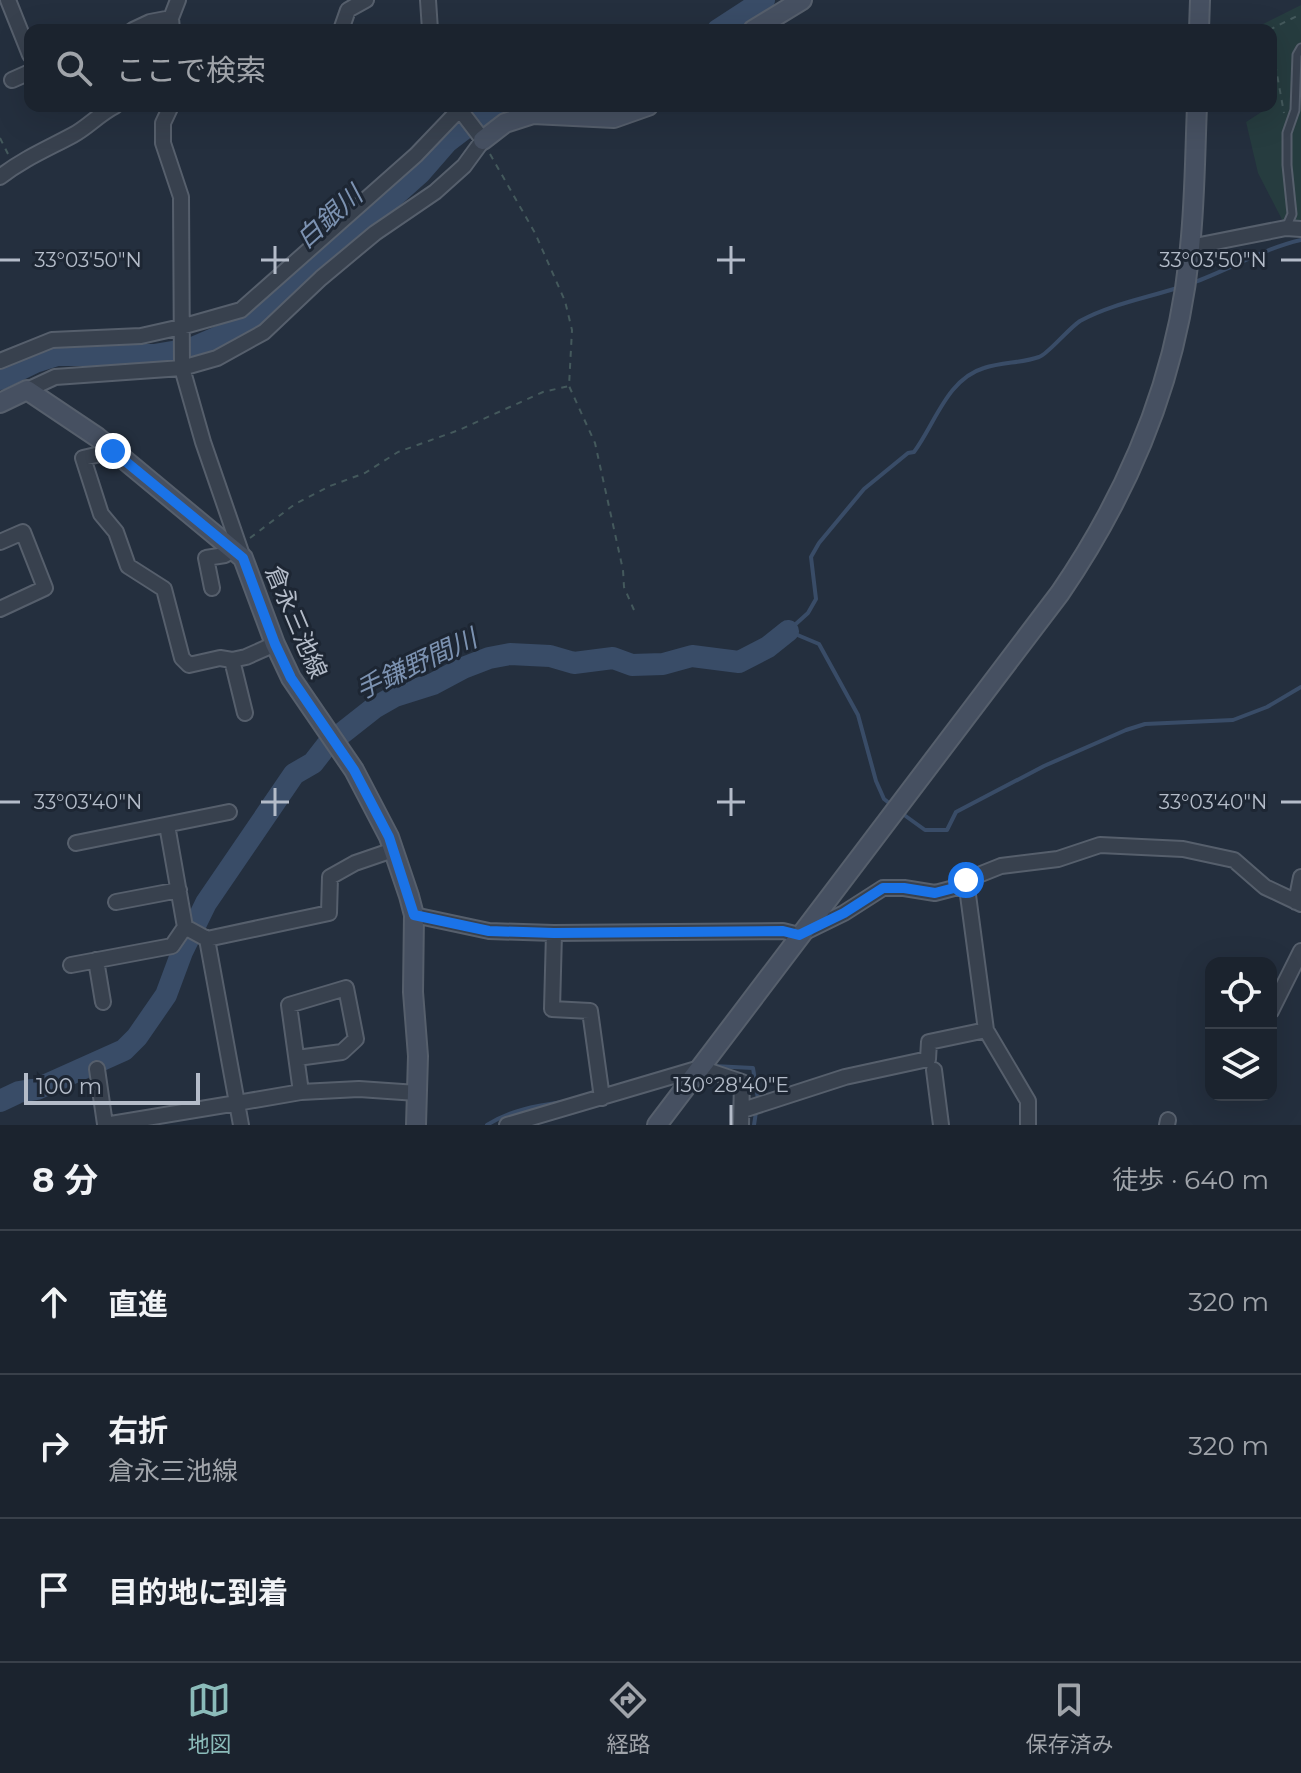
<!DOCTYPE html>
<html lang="ja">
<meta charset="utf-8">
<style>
body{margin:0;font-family:Montserrat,"Noto Sans JP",sans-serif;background:#282f3a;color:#f1f3f6}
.controls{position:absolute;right:24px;bottom:24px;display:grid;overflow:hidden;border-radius:16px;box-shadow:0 8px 32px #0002}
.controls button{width:72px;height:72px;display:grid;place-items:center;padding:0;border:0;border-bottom:2px solid #39404a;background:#1b232e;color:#f1f3f6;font:40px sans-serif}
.scale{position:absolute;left:24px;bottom:20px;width:176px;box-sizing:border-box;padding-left:8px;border:4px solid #b4bcc9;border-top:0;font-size:22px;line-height:28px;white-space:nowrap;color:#b4bcc9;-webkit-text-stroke:6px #1d2633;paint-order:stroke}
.stop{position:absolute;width:24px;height:24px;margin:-18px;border:6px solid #1a73e8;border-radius:50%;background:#fff}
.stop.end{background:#1a73e8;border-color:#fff;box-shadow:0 2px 8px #0008}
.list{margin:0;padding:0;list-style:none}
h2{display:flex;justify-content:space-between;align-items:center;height:104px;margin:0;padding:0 32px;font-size:34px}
h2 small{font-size:26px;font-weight:400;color:#a0a4aa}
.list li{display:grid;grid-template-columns:52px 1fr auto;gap:24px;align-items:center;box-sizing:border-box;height:144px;padding:0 32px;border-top:2px solid #39404a}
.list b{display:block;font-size:30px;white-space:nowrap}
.list p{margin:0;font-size:26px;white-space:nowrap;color:#a0a4aa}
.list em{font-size:26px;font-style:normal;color:#a0a4aa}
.icon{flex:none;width:44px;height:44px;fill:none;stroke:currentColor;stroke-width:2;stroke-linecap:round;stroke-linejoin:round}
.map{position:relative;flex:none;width:1301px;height:1125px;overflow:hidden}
.search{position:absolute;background:#1b232e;box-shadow:0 8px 32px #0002;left:24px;right:24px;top:24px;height:88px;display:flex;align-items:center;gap:20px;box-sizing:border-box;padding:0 28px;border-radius:16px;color:#a0a4aa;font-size:30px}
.sheet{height:536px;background:#1b232e}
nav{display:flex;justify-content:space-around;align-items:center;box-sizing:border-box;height:112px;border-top:2px solid #39404a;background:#1b232e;font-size:22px;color:#a0a4aa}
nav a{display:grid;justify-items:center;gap:4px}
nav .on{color:#8bbbb9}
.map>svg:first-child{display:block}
</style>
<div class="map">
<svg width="1301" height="1125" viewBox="0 0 1301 1125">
<rect width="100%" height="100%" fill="#242f3e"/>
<path fill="#263c3f" d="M 1301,5 L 1301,234 L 1291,237 L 1258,173 L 1246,122 L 1266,109 L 1266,106 L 1271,106 L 1271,30 L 1251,30 Z"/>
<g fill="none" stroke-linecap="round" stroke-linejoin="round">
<path stroke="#394c67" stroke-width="4" d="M 1192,283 C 1229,270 1262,249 1301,240
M 893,806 L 884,799 L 876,781 L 858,715 L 819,644 L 788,631 L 808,613 L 816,599 L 811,557 L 819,543 L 864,489 L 908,453 L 914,452 C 935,424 947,379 984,368 C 1002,362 1022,363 1039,357 C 1047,355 1068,329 1080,321 C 1111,304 1147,298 1180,287
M 900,812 L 925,830 L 947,830 L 956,812 L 1044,766 L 1126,730 L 1145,724 L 1233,720 L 1267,707 L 1301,687
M 713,1066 L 753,1068 L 758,1099 L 754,1125
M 487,1125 C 511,1110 535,1106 562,1102"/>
<path stroke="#394c67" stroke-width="22" d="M 718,30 L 764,0
M 0,379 L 35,362 L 57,355 L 154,355 L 190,349 L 253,322 L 420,173 L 447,142 L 494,106
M 0,1101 L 19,1092 L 37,1089 L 124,1050 L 137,1037 L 166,995 L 182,952 L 206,903 L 294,774 L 313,763 L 327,745 L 374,708 L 395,696 L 433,684 L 463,668 L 489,658 L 510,654 L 550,656 L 574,663 L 613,658 L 632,665 L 663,664 L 692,656 L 739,662 L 768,647 L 788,631"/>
<defs>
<path id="lane" d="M 1286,228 L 1292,214 L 1287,165 L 1287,133 L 1295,110 L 1297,55 L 1301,48"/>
<path id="street" d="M 8,0 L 30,55
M 428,0 L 430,30
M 133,30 L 150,22 L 171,18
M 172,30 L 171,18 L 178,0
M 341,30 L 348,10 L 366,0
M 12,80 L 30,72
M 171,106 L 163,123 L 163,143 L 181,197 L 182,368 L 203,442 L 243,558
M 0,177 C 23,159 47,149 73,135 C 88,127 99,114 115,106
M 1190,247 L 1286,228 L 1301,229
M 0,361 L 52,340 L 141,336 L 181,327 L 241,310 L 416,155 L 459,110
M 27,390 L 55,377 L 182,368 L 217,358 L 264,332 L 321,278 L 375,233 L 435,192 L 464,166 L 483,140 L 457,106
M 113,451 L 83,458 L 101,514 L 116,532 L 128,566 L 164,589 L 182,658 L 189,665 L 220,658 L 232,660 L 245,713
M 0,542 L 23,532 L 45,588 L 0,609
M 212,588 L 206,558 L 225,555 L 233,549
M 232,660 L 246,657 L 275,644
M 167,825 L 185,927 L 207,939
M 76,843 L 229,812
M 393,850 L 355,863 L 330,877 L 329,913 L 207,939 L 237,1103 L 301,1092 L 359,1089 L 417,1093
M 966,880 L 986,1030 L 1028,1101 L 1028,1125
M 116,902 L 179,890
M 1296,902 L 1301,877
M 414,915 L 489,931 L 554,933 L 783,931 L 799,935 L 844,913 L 883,888 L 904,888 L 935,893 L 958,887 L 966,880 L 1001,866 L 1058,859 L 1100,845 L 1183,849 L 1234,860 L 1265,887 L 1301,904
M 554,933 L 552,1009 L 590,1011 L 602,1098
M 96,960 L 103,1002
M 71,965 L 172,946 L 185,927
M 1271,1011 L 1301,951
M 297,1058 L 342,1052 L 356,1039 L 346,988 L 289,1005 L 301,1092
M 97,1069 L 105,1124
M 934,1070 L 941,1125
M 743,1110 L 845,1077 L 928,1059 L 929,1042 L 986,1030
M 105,1125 L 237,1103 L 241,1125
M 507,1125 L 700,1068 L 742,1082 L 741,1125
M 1167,1125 L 1168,1120"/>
<path id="secondary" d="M 753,30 L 802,0
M 1199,30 L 1200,0
M 483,140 L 505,123 L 533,114 L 614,118 L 648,106
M 0,403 L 27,390 L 97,437 L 243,558 L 275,644 L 291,678 L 354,770 L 389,837 L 409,896 L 414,915 L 413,992 L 418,1056 L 416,1125
M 657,1125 L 1060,593 C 1131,489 1179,373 1190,247 C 1195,200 1195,153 1197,106"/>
</defs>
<use href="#lane" stroke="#565f6c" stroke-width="11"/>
<use href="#street" stroke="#565f6c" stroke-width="18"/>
<use href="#secondary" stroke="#565f6c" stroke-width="22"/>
<path stroke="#44595c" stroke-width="2" stroke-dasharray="6 6" stroke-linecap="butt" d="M 1269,30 L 1301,14
M 1271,41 L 1284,113
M 0,138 L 8,154
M 490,154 L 535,233 L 565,301 L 572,330 L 569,386 L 595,443 L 623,570 L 624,587 L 634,610
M 250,538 L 295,504 L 330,486 L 365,473 L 398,452 L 459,430 L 543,392 L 569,386"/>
<use href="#lane" stroke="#38414e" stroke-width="7"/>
<use href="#street" stroke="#38414e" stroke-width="14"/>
<use href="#secondary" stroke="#465061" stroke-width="18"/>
</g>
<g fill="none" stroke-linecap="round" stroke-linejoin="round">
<path stroke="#1a73e8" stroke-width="10" d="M 113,451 L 243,558 L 275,644 L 291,678 L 354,770 L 389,837 L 414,915 L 489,931 L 554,933 L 783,931 L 799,935 L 844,913 L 883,888 L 904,888 L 935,893 L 958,887 L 966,880"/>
</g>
<path fill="none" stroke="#b4bcc9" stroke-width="3" d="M 275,246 L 275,274M 731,246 L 731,274M 0,260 L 20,260M 261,260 L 289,260M 717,260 L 745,260M 1281,260 L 1301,260M 275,788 L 275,816M 731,788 L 731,816M 0,802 L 20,802M 261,802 L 289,802M 717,802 L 745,802M 1281,802 L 1301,802M 731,1105 L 731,1125"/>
<g text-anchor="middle" stroke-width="6" stroke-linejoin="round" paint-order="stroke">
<g font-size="24" fill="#b4bcc9" stroke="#1d2633">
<text transform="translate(296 622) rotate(67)" y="8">倉永三池線</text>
</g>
<g font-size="26" font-style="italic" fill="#7c92b1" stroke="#1d2633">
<text transform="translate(329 217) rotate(-42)" y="9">白銀川</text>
<text transform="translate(416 664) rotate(-25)" y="9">手鎌野間川</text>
</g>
</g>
<g font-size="20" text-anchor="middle" fill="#b4bcc9" stroke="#1d2633" stroke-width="6" stroke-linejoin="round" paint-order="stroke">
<text x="88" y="267">33°03'50"N</text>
<text x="1213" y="267">33°03'50"N</text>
<text x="88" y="809">33°03'40"N</text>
<text x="1213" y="809">33°03'40"N</text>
<text x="731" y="1092">130°28'40"E</text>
</g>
</svg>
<div class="controls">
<button><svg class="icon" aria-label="locate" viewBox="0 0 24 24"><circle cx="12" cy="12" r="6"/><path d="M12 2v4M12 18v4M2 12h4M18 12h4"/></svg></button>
<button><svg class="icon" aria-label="layers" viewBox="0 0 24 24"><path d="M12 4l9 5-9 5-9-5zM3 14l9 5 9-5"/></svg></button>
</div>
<div class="scale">100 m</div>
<div class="stop" style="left:966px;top:880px"></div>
<div class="stop end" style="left:113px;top:451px"></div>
<div class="search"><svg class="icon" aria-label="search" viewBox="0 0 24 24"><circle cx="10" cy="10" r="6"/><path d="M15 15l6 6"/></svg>ここで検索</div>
</div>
<section class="sheet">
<h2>8 分<small>徒歩 · 640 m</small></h2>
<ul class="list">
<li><svg class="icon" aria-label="ahead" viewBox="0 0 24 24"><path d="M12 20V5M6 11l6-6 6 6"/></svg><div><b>直進</b></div><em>320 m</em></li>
<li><svg class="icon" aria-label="right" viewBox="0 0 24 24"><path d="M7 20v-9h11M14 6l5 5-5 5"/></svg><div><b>右折</b><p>倉永三池線</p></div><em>320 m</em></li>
<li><svg class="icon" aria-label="arrive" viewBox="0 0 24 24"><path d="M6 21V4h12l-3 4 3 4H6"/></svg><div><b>目的地に到着</b></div></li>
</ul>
</section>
<nav>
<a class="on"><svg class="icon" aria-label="map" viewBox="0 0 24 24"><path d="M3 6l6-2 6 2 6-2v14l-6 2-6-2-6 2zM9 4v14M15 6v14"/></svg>地図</a>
<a><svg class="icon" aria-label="directions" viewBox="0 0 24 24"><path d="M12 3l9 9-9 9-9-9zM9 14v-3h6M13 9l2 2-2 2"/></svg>経路</a>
<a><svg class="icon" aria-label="saved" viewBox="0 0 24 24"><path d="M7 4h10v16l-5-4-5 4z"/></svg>保存済み</a>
</nav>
